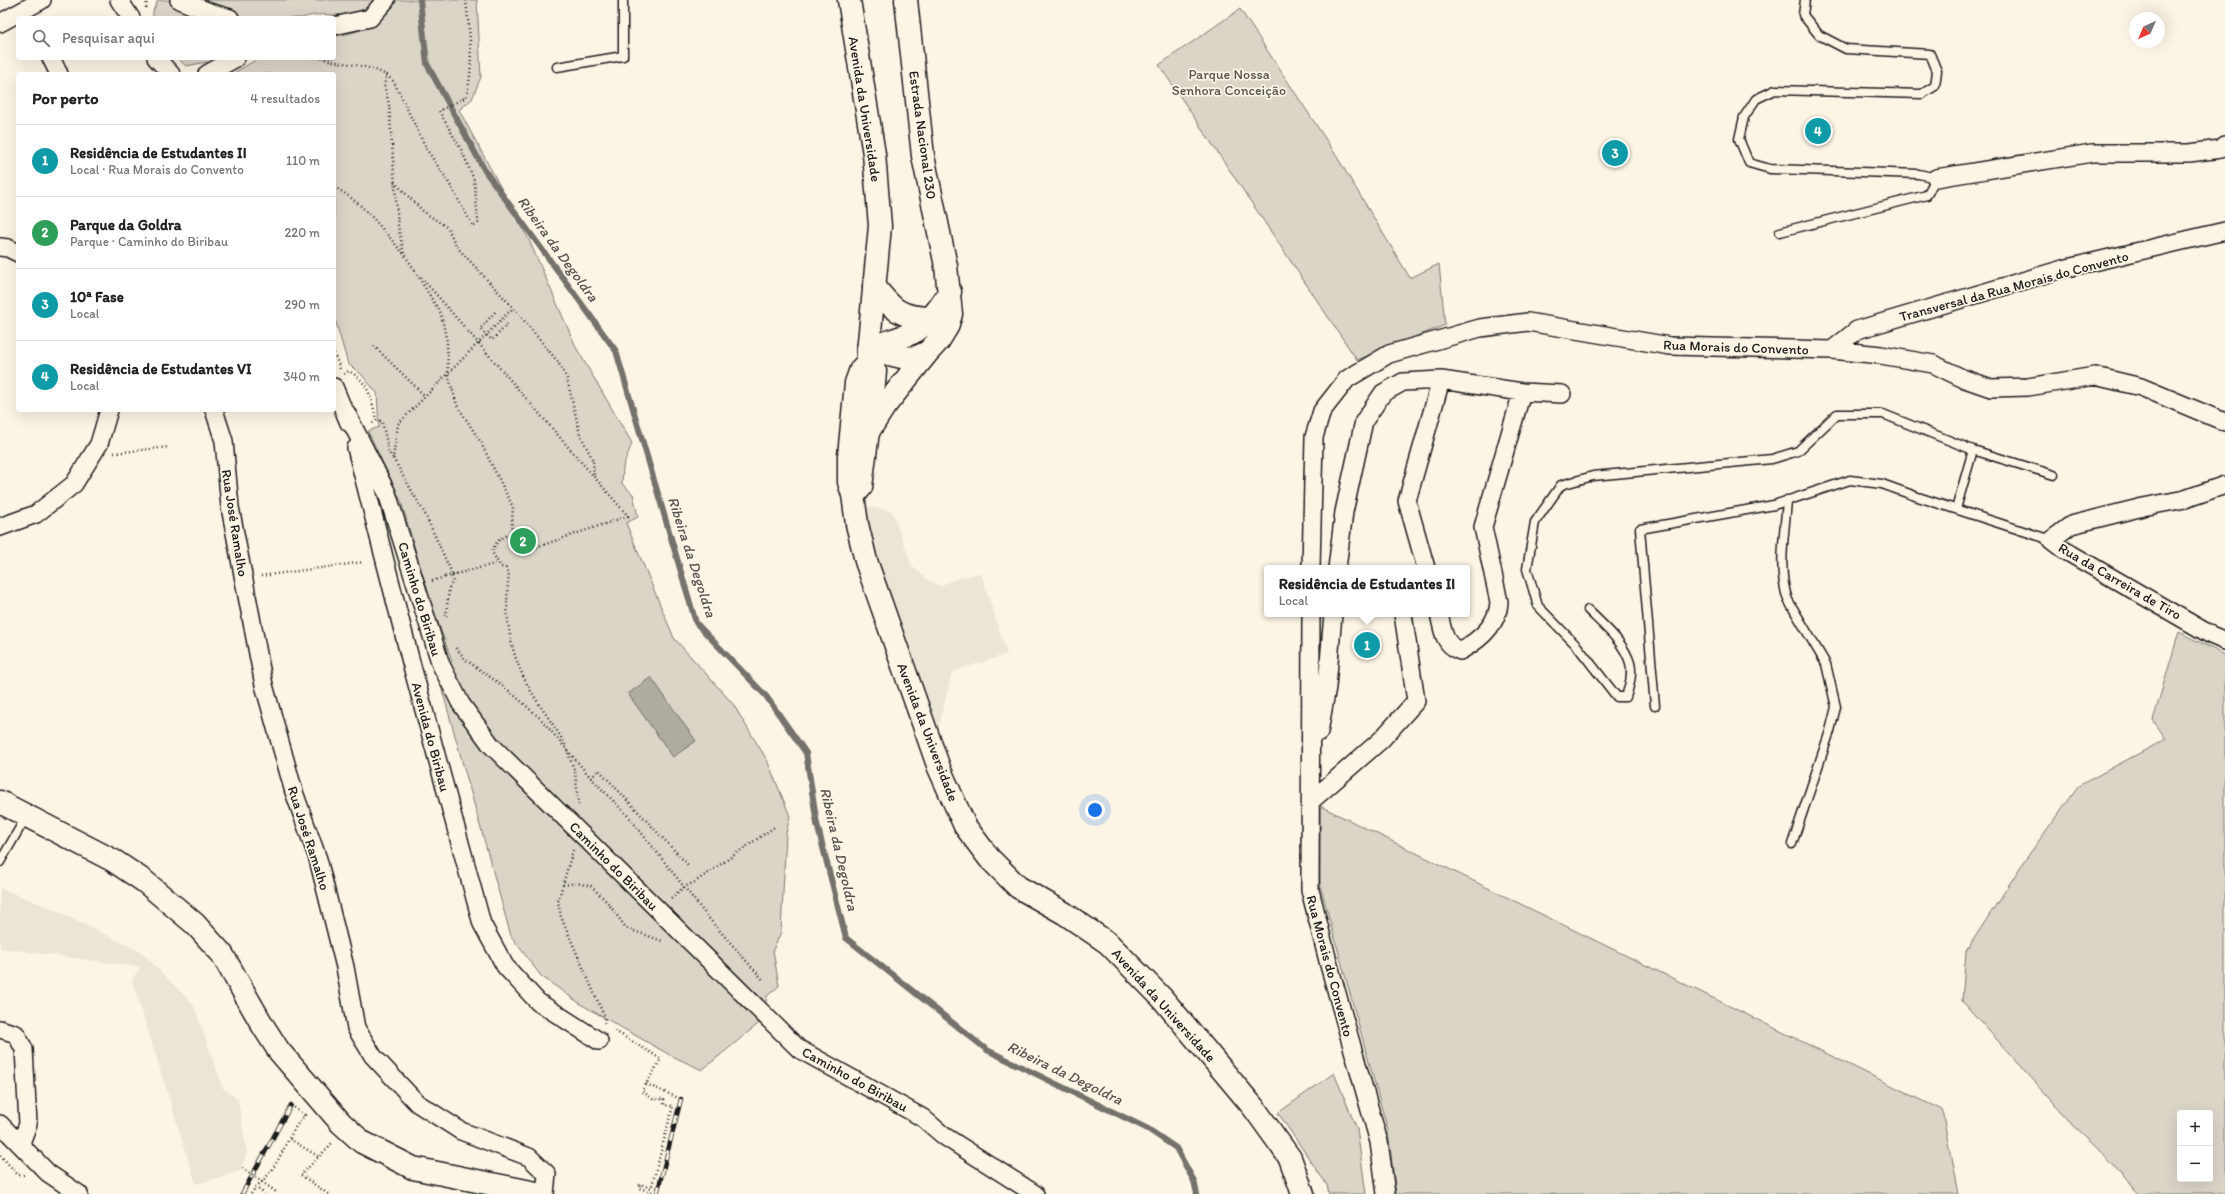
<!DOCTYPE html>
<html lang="pt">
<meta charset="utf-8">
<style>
body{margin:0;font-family:Itim,sans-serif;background:#f2f2f2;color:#222}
.controls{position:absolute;right:12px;bottom:12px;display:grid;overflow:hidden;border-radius:4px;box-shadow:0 4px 16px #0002}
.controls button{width:36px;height:36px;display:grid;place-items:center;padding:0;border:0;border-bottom:1px solid #e0e0e0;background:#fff;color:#222;font:20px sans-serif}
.compass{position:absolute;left:2129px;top:12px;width:36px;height:36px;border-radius:50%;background:#fff;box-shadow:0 4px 16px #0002;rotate:224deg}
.you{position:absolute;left:1095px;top:810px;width:14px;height:14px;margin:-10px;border:3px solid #fff;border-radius:50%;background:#1a73e8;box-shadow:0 0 0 6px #1a73e833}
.badge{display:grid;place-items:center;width:26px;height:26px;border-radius:50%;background:#111827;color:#fff;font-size:13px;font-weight:700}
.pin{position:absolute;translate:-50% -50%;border:2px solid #fff;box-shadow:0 1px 4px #0006}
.popup{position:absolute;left:1264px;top:565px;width:206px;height:52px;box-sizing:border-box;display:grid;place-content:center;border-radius:4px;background:#fff;filter:drop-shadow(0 1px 3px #0005);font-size:13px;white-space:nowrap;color:#767676}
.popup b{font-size:15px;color:#222}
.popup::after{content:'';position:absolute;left:50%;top:100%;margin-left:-8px;border:8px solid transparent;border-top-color:#fff}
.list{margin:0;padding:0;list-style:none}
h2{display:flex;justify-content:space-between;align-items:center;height:52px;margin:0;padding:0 16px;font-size:17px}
h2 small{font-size:13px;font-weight:400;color:#767676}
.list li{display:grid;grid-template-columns:26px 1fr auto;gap:12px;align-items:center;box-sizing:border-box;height:72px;padding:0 16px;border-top:1px solid #e0e0e0}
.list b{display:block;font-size:15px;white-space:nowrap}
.list p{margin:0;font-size:13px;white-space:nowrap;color:#767676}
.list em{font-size:13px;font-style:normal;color:#767676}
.icon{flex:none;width:22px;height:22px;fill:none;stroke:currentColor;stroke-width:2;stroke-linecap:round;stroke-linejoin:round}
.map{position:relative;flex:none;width:2225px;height:1194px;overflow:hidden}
.search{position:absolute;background:#fff;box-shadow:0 4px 16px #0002;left:16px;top:16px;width:320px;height:44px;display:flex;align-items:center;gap:10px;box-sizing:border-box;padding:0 14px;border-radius:4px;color:#767676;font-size:15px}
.panel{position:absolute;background:#fff;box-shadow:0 4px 16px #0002;left:16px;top:72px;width:320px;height:340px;border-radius:4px}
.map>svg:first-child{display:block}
</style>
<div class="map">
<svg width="2225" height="1194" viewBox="0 0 2225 1194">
<rect width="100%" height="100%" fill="#fcf5e5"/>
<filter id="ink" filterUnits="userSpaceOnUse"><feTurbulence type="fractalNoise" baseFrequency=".025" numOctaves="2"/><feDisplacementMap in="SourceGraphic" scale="8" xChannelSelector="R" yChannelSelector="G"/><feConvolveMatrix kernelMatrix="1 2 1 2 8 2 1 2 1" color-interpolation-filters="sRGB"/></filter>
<g filter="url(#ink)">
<path fill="#ebe5d6" d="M 866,506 L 892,511 L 912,566 L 928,580 L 940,586 L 958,578 L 981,573 L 1007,654 L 952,672 L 938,730 L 873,553 Z
M 0,888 L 58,911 L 141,952 L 193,1004 L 223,1088 L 238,1100 L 247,1153 L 240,1171 L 196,1184 L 132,980 L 140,967 L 0,948 Z"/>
<path fill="#dbd5c8" stroke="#7c7872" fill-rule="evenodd" d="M 158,0 L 375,0 C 348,26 330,8 302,18 L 153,18 L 153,11 Z
M 397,0 L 477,0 L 481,77 L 472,99 L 459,110 L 529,240 L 577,349 L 632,443 L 623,467 L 622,484 L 633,494 L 638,517 L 626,523 L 674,638 L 733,704 L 767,760 L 790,816 L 786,834 L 781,932 L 773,950 L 779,986 L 767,996 L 763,1020 L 702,1070 L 668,1054 L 582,1005 L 541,976 L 511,936 L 438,675 L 452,661 L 429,597 L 401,501 L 368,431 L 379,427 L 377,393 L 361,374 L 348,364 L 334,316 L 334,74 L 232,74 L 259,58 L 334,58 L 334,36 C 360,33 383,24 397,0 Z
M 1240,9 L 1334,152 L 1410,278 L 1439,264 L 1445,325 L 1357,360 L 1159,65 Z
M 177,58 L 225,58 L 213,65 L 207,62 L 186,66 Z
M 2179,632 L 2225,655 L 2225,1194 L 2139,1194 L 2099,1148 L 2073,1124 L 1962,1001 L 1966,951 L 2023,863 L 2078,786 L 2166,739 L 2153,720 ZM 2180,1113 L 2210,1113 L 2210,1179 L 2180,1179 Z
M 1320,806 L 1942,1110 L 1958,1194 L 1396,1194 L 1388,1131 L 1320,885 Z
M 1334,1073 L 1357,1129 L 1366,1194 L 1329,1194 L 1327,1185 L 1278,1113 Z"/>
<path fill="#b0aba1" stroke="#75726c" d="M 651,677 L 696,741 L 673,757 L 628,694 Z"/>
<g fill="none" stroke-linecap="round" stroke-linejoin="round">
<path stroke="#75726c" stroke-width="6" d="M 420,0 L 427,64 L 485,171 L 616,351 L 696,623 L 766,696 L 806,753 L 817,824 L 846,938 L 987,1050 L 1148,1129 L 1176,1148 L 1194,1181 L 1197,1194"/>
<defs>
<path id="lane" d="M 557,67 L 623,56 L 623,0
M 1780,232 L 1927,195 L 1936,178 L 1919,174 L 1770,169 L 1749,163 L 1739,139 L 1744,117 L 1756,99 L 1775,90 L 1922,94 L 1935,86 L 1937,71 L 1930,54 L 1846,49 L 1819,35 L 1803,15 L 1805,0
M 1787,500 C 1785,532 1777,569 1788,600 L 1826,664 L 1836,707 L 1830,731 L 1792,844
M 1956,509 L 1973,450
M 1588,610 C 1603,625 1624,642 1630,663 C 1633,674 1629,687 1626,697 L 1617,697 L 1577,646 L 1538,606 L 1527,569 L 1535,522 L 1561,485 L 1593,476 L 1772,459 L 1798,451 L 1837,414 L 1883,414 L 1973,450 L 2054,475
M 1655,706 L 1640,529 L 1774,505 L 1850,480 L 1882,484 L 1918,497 L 2051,540
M 0,862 L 26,817"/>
<path id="street" d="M 119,0 L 131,18
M 179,0 L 212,13 L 230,18
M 0,23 L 42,0
M 334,26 L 370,18 L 386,0
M 51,58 L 59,74
M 156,58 L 171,74
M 207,74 L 236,58
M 1936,178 L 2092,153 L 2189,153 L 2221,149 L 2225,145
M 0,247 L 8,248 L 18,253
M 1832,350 L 1857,330 L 2063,269 L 2225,231
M 334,387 L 349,423
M 214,410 L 224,441 L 230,507 L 264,685 L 294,792 L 318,859 L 345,967 L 356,1028 L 373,1056 L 417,1103 L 461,1131 L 529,1157 L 547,1174 L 545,1194
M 346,412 L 387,493 L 441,665 L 461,704 L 491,745 L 799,1049 L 923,1118 L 944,1136 L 1035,1194
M 356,448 L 412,666 L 482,924 L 505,966 L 538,1002 L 599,1041
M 2225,485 L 2185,499 L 2143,507 L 2071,525 L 2051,540 L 2064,550 L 2211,635 L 2225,641
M 0,527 L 36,514 L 74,484 L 99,444 L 109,410
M 1311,568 L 1314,437 L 1322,411 L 1347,379 L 1389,354 L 1480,328 L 1528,322 L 1670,346 L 1832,350 L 1881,355 L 1933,364 L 1962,378 L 1991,388 L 2028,387 L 2095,376 L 2141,387 L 2225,422
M 1337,568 L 1344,512 L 1364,421 L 1383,393 L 1403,382 L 1441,380 L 1522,392 L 1562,394
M 1426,568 L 1407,501 L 1441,380
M 1311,614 L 1310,890 L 1329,965 L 1379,1142 L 1386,1194
M 1439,614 C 1443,630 1443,644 1460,651 C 1480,640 1498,625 1499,602 L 1483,527 L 1522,392
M 1319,732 L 1327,687 L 1333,614
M 1311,801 L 1381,740 L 1416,701 L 1403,614
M 0,1029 L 16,1034 L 24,1049 L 28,1124 L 21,1143
M 0,1124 L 48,1173 L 79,1194"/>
<path id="secondary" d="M 849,0 L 874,154 L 880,226 L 867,363 L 861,369 L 856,383 L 849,456 L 849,482 L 853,495 L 857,524 L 866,561 L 939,768 L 965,826 L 989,858 L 1018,887 L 1064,913 L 1108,943 L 1162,998 L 1254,1108 L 1290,1158 L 1303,1194
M 857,492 L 861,487 L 874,384 L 875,371 L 867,363
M 0,802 L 114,861 L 144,881 L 195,924 L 222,954 L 263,1026 L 279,1051 L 341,1123 L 362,1142 L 413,1168 L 541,1194"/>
<path id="primary" d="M 874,286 C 892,309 900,318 931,318
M 868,349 L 906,358 L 917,357 L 928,352 L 939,340 L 947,327 L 951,314 L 946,266 L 923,156 L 906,0
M 868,349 C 882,343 898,339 912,333 C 929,324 940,307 950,292
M 868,432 L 884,407 L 928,352"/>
</defs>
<use href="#lane" stroke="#1c1c1c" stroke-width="11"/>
<use href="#street" stroke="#1c1c1c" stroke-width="20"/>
<use href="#secondary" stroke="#1c1c1c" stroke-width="25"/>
<use href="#primary" stroke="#1c1c1c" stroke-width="25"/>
<path stroke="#1c1c1c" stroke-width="2.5" stroke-dasharray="1 3" stroke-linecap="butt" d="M 146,8 L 147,0
M 321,58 C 345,66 377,63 394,82 L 427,150 L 446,178 L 473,226 L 478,223 L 478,219 L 474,180 L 462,151 L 439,111 L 466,97 C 475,65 469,32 466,0
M 387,74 L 384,85 L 389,104 L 398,226 L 404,254 L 416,272
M 394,182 L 424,212 L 448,228 L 456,246 L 517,312 L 558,362 L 567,379 L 580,434 L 593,460 L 594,476
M 334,187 C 367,205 380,228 404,254
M 415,271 L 441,314 L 447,342 L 448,374 L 457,405 L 480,441 L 513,507 L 511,534 C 502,536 495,542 492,552 L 501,567 L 506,568 L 509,573 C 505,605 507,639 520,669 C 531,697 552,720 566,746
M 421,277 L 628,516 L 525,551 L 522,551 L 522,542 L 519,536 L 511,534
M 495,312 L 480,329 L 492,340 L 508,324
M 374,346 L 425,396
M 334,353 L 340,369
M 344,374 L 349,371 C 369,382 372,399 376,420 L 371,425
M 376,420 L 382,421 L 389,453 L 393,458
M 114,453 L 169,447
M 452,575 L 498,563
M 261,576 L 364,562
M 432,581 L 445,577
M 446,616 L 449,588 L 453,581 L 450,569 L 425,514 L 393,458 L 398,424 L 513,308
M 456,648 L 466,660 L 507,689 L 540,718 L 591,778 L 629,817 L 711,921 L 764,981
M 568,753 L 575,772 L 579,806
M 591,778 L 599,770 L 689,866
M 573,850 L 558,901 L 561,917 L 605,1018 L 604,1024
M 563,885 L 576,883 L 591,886 L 608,903 L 626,928 L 662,941
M 671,898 L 684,887 L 695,882 L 776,826
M 615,1031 L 661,1059 L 642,1091 L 653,1099 L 664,1099 L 664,1105 L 673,1106 L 652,1185 L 651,1188 L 640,1184 L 639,1188 L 652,1192 L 651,1194
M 646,1084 L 681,1099
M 291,1105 L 305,1116
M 290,1139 L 319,1157
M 0,1155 L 18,1175 L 24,1175
M 255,1187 L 265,1194
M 275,1191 L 276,1194
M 251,1194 C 256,1185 265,1180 271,1171 C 284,1153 291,1128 307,1113
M 328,1194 L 301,1175 L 333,1142"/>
<use href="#lane" stroke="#fcf5e5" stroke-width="8"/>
<use href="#street" stroke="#fcf5e5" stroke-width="17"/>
<use href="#secondary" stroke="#fcf5e5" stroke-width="22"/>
<use href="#primary" stroke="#fcf5e5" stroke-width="22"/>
<defs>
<path id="rail" d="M 242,1194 L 291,1105
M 657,1194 L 681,1099"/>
</defs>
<use href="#rail" stroke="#1c1c1c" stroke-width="4.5"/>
<use href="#rail" stroke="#fcf5e5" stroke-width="3" stroke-dasharray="9" stroke-linecap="butt"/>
<path stroke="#1c1c1c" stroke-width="2.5" stroke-dasharray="1 3" stroke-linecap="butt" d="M 445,577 L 457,574
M 242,1168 L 275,1191"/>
</g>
</g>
<g text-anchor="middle" stroke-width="3.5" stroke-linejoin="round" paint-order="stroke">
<g font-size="14" fill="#555450" stroke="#fcf5e5">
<text x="1229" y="79">Parque Nossa<tspan x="1229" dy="16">Senhora Conceição</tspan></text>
</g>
<g font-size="14" fill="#1c1c1c" stroke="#fcf5e5">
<text transform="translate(865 109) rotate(81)" y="5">Avenida da Universidade</text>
<text transform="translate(923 135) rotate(82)" y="5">Estrada Nacional 230</text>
<text transform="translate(2014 286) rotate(-15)" y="5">Transversal da Rua Morais do Convento</text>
<text transform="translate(1736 347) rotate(2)" y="5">Rua Morais do Convento</text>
<text transform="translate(235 523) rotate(81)" y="5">Rua José Ramalho</text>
<text transform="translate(2120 581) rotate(30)" y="5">Rua da Carreira de Tiro</text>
<text transform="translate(420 599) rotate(73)" y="5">Caminho do Biribau</text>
<text transform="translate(928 732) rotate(69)" y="5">Avenida da Universidade</text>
<text transform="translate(431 737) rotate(75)" y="5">Avenida do Biribau</text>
<text transform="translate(309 838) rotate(72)" y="5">Rua José Ramalho</text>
<text transform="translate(614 866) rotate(45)" y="5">Caminho do Biribau</text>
<text transform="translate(1330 966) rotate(75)" y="5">Rua Morais do Convento</text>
<text transform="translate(1164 1005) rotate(48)" y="5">Avenida da Universidade</text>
<text transform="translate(855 1079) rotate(29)" y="5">Caminho do Biribau</text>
</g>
<g font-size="15" font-style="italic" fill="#575551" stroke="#fcf5e5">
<text transform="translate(558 249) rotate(54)" y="5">Ribeira da Degoldra</text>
<text transform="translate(692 557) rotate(72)" y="5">Ribeira da Degoldra</text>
<text transform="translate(839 849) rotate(77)" y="5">Ribeira da Degoldra</text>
<text transform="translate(1065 1073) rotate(26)" y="5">Ribeira da Degoldra</text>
</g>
</g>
</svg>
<div class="controls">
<button>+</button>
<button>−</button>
</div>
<svg class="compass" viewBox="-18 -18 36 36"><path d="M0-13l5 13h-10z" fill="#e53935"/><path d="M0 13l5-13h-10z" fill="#767676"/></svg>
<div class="you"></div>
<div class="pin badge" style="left:1367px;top:645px;background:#0f9aa8">1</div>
<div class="popup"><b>Residência de Estudantes II</b>Local</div>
<div class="pin badge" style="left:523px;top:541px;background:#2e9e5b">2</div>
<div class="pin badge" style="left:1615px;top:153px;background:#0f9aa8">3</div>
<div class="pin badge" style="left:1818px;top:131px;background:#0f9aa8">4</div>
<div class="search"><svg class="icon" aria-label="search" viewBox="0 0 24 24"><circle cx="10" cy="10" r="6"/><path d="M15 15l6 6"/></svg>Pesquisar aqui</div>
<section class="panel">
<h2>Por perto<small>4 resultados</small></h2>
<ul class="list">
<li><span class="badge" style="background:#0f9aa8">1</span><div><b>Residência de Estudantes II</b><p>Local · Rua Morais do Convento</p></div><em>110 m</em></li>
<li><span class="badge" style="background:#2e9e5b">2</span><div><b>Parque da Goldra</b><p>Parque · Caminho do Biribau</p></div><em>220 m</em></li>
<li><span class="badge" style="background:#0f9aa8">3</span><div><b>10ª Fase</b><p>Local</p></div><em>290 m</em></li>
<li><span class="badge" style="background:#0f9aa8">4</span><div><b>Residência de Estudantes VI</b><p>Local</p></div><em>340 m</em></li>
</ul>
</section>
</div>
